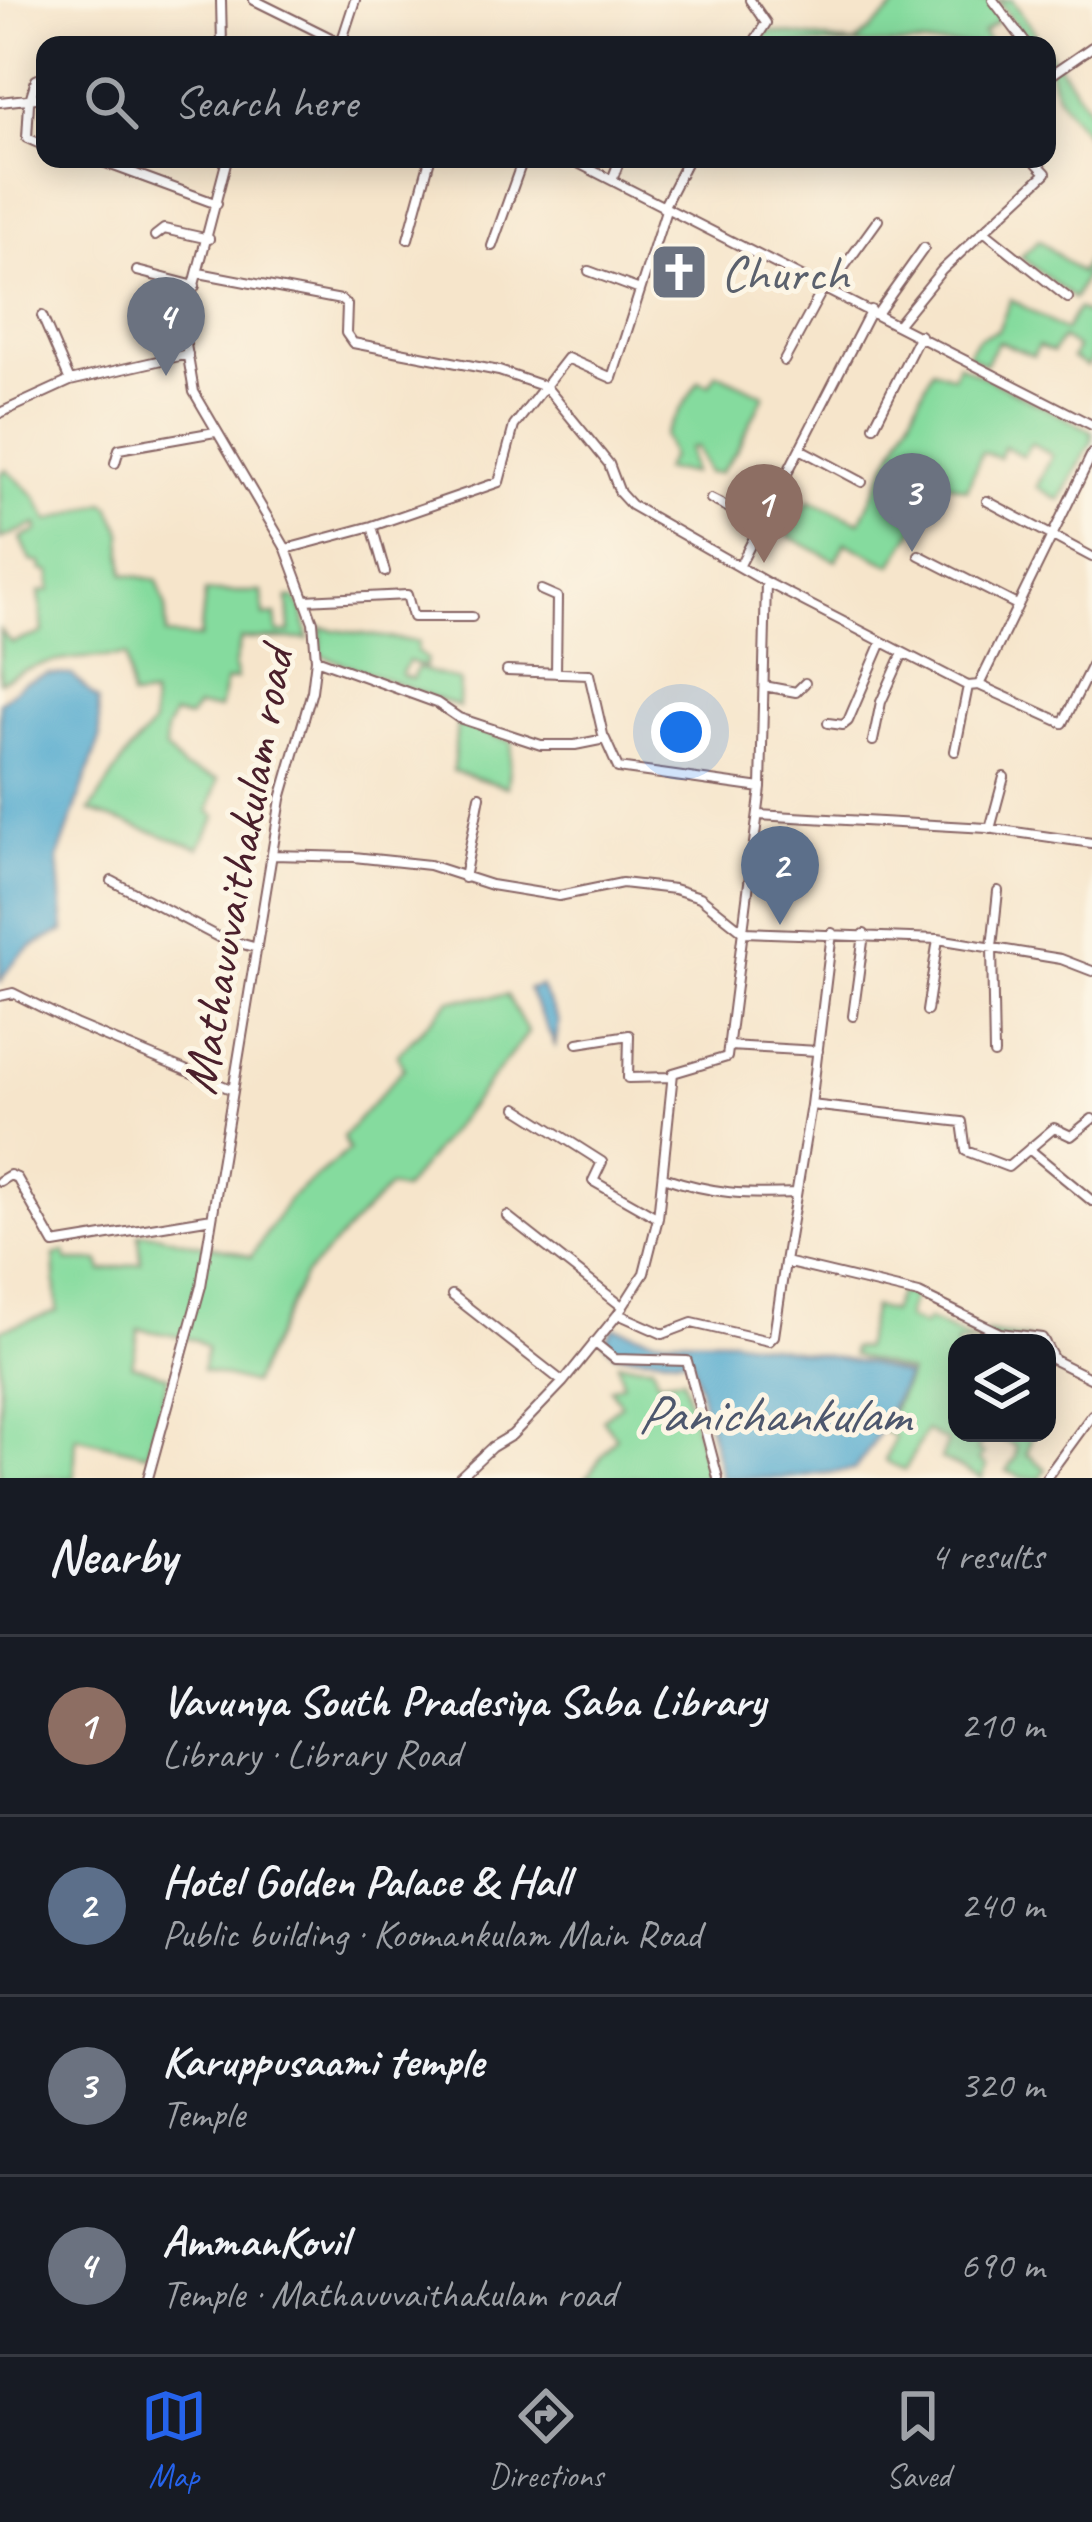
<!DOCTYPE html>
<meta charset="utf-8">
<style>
body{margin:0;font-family:Caveat,sans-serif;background:#20242c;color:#f1f3f6}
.controls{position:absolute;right:36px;bottom:36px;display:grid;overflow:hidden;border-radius:24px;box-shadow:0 6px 30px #0003}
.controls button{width:108px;height:108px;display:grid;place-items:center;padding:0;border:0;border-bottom:3px solid #363941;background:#171b24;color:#f1f3f6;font:60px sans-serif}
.you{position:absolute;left:681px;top:732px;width:42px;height:42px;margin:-30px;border:9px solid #fff;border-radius:50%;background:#1a73e8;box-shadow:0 0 0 18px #1a73e833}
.badge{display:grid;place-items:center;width:78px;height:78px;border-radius:50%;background:#2563eb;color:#fff;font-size:39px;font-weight:700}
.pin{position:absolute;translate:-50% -99px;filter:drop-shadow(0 3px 6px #0008)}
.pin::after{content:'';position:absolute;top:63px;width:42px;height:36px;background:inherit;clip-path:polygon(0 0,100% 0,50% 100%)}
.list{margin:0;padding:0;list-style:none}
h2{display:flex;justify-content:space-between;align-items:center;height:156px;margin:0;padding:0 48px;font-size:51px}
h2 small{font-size:39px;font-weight:400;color:#9ea1a6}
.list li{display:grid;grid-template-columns:78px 1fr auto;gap:36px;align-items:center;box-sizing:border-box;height:180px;padding:0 48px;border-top:3px solid #363941}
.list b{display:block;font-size:45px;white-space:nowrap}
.list p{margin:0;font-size:39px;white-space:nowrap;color:#9ea1a6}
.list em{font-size:39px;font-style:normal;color:#9ea1a6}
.icon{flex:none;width:66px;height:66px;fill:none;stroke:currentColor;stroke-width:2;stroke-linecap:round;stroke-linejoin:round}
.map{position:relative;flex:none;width:1092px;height:1478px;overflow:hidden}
.search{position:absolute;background:#171b24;box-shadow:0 6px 30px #0003;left:36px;right:36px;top:36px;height:132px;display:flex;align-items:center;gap:30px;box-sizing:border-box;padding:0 42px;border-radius:24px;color:#9ea1a6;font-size:45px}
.sheet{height:876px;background:#171b24}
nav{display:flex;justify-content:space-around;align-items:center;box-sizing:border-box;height:168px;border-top:3px solid #363941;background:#171b24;font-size:33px;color:#9ea1a6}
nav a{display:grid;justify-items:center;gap:6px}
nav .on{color:#2563eb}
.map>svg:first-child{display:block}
</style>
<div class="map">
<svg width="1092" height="1478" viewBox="0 0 1092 1478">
<rect width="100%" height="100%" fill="#fcf5e5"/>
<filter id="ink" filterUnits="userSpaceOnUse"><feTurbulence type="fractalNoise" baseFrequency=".00833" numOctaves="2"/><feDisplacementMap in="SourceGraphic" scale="24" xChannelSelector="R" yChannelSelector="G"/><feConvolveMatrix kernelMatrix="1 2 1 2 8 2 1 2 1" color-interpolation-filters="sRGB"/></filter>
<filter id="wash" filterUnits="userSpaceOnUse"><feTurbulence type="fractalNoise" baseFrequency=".004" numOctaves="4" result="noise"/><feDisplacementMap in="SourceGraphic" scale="48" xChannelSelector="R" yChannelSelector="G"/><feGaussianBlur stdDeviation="2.7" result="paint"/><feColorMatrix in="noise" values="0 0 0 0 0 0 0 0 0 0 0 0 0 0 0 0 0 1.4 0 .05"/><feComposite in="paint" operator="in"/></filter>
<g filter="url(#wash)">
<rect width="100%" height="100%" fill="#f6e5cb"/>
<path fill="#85db9e" stroke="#687d64" stroke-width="3" d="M 904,0 L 989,0 L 1002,18 L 983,33 L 992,45 L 770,45 L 762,39 L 768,31 L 855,44 Z
M 998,0 L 1012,0 L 1044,45 L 1031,45 Z
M 1047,49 L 1092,113 L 1092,141 C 1066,108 1047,93 1047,49 Z
M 1039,240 L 1080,273 L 1092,251 L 1092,261 L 1074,299 L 1021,257 Z
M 1011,299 L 1065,331 L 1077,309 L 1090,315 L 1092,312 L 1092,358 L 1087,367 L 1072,358 L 1077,348 L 1062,338 L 1053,352 L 1038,346 L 1033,356 L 998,341 L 985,364 L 967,354 L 978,338 L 998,330 Z
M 958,364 L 1092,431 L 1092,441 L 1060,500 L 1037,487 L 1052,455 L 1031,443 L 1023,456 L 1004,446 L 999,458 L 982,452 L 967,489 L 944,482 L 892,565 L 845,542 L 836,561 L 788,536 L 809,501 L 860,522 L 933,369 L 953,376 Z
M 717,373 L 764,395 L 737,450 L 720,473 L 708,473 L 696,447 L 689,448 L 692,473 L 663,470 L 671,456 L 664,436 L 667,430 L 699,381 L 709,385 Z
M 6,469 L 35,496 L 49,521 L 104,503 L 110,506 L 122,532 L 124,574 L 157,580 L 166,608 L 166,635 L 200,638 L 205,592 L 262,592 L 264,616 L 276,615 L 278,633 L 290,632 L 288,598 L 295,598 L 303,611 L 308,639 L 241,639 L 234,667 L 237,679 L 226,681 L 219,709 L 197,707 L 189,718 L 173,715 L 166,731 L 165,749 L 184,769 L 218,779 L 209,811 L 216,817 L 199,848 L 90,811 L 126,756 L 153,725 L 152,696 L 131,698 L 126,656 C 84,657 37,659 0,682 L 0,630 L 11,643 L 43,633 L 39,592 L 50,590 L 50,572 L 42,570 L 41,563 L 31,561 L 21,538 L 38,531 L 37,524 L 0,539 L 0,474 Z
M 321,628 L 418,642 L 417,652 L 427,659 L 425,667 L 408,661 L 401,675 L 412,679 L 417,668 L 460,681 L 459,707 L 321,655 Z
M 457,723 L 512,742 L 507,787 L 453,771 Z
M 507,995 L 528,1033 L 403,1190 L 389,1187 L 303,1277 L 252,1384 L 202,1370 L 207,1348 L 196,1340 L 139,1329 L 132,1365 L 169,1376 L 147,1454 L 76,1437 L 74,1478 L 0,1478 L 0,1330 L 57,1311 L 54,1255 L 65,1252 L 67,1261 L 99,1261 L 102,1271 L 141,1263 L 139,1234 C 156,1232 163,1236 179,1240 C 206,1247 223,1246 251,1257 L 290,1198 L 349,1150 L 343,1137 L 404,1068 L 397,1055 L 450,1000 Z
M 899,1292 L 913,1296 L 906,1318 L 923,1326 L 927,1320 L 976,1343 L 987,1340 L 986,1333 L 1040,1341 L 1041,1343 L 957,1343 L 957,1433 L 1029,1433 L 1032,1435 L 1027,1454 L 1046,1469 L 1040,1478 L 1024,1478 L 1007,1471 L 1016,1457 L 1016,1446 L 987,1433 L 977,1450 L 984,1454 L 979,1460 L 987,1466 L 982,1478 L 941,1459 L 948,1442 L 926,1431 L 905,1470 L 885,1461 L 895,1437 L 883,1431 L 910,1373 L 852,1355 L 852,1348 L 863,1348 L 873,1307 L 891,1312 Z
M 618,1363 L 652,1365 L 658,1381 L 683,1378 L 708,1478 L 586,1478 L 616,1437 L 602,1419 L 621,1405 L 610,1388 L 623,1383 Z"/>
<path fill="#52aacf" stroke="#4e647d" stroke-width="3" d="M 48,674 L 72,675 L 98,701 L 100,739 L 58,858 L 64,931 C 34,944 15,953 0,983 L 0,702 L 24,682 Z
M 540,986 L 559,1022 L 555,1045 L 528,989 Z
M 614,1327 L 654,1338 L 732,1339 L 867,1363 L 907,1376 L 871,1447 L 854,1470 L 784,1478 L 722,1478 L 692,1359 L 615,1354 L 604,1342 Z"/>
</g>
<g filter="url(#ink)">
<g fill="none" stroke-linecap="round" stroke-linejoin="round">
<defs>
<path id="minor" d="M 221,0 L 222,45
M 254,0 L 345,45
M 750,0 L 766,23 L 752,45
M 993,0 L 1027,45
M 581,38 L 596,45
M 341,43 L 355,0
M 45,76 L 36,80 L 29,103 L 27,138 L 45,146
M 1047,78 L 1092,47
M 0,102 L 45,97
M 95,159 L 217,204
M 570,159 L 1092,425
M 612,180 L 620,159
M 663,208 L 688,159
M 984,231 L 1068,298
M 155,236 L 164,229 L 209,239
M 408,239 L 430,159
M 492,246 L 523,159
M 137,271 L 195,286
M 589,271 L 640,290
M 199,273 L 341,300 L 347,305 L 346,333 L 353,343 L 499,371 L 546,387 L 609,464 L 620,493 L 631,505 L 766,582 L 968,686 L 979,685 L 1063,723 L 1092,665
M 828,289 L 878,220
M 877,314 L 924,248
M 42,316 L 70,381
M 898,324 L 942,270 L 1046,173 L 1033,159
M 784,361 L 824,287
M 0,413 L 70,381 L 188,354
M 874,426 L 920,335
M 800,449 L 862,482
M 115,463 L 119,449 L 215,432
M 711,499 L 761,524
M 987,501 L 1092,557
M 372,526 L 385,572
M 286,549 L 372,526 L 499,482 L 514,426 L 567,358 L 612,378 L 666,210
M 919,555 L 1015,604
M 740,565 L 871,310
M 541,590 L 557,597 L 556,673
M 305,600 L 407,595 L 413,617 L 472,617
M 316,659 L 437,703 L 459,718 L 541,745 L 575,745 L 605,739 L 618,768 L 761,788
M 507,671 L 589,674 L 604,739
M 979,685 L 1092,454
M 764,686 L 796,692 L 805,683
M 828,723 L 843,725 L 848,721 L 882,642
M 873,741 L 881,702 L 903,653
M 955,751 L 968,686
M 758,815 L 987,828 L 1092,843
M 990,829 L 1004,777
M 273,855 L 354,857 L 429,865 L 491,885 L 559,896 L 622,883 L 674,889 L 700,897 L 744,932 L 938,939 L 1061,959 L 1092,971
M 464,878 L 480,796
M 112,881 L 218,937 L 257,948
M 832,933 L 811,1105 L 785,1262 L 919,1294 L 1000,1333 L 1042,1338 L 1045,1343
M 0,996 L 13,993 L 77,1025 L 233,1090
M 927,1011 L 938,939
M 853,1016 L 864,934
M 578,1043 L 629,1035 L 628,1078 L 672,1077
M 729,1046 L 818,1051
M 994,1054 L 992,947 L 998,891
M 811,1105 L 962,1122 L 966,1151 L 1008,1167 L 1054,1128 L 1071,1136 L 1092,1119
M 517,1108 L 602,1162 L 593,1181 L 658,1218
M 1029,1149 L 1092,1201
M 663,1177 C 713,1194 744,1195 796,1193
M 0,1181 L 10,1175 L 17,1178 L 54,1244 L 212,1218
M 507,1216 L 623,1307
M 452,1295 L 563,1382
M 618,1314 L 663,1334 L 692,1323 L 769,1341 L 774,1336 L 785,1262
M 594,1342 L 615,1359 L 687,1361 L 718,1478
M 1047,1347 L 1054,1360 L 1092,1379
M 148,1478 L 201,1286 L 281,799 L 312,691 L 316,659 L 313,622 L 286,549 L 194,392 L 183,327 L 227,159
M 459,1478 L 492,1447 L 512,1435 L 563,1382 L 618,1314 L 644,1273 L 658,1218 L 673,1073 L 727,1057 L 761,788 L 766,582
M 1046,1478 L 1092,1415"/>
</defs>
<use href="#minor" stroke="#866463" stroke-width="12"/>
<use href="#minor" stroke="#fff" stroke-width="8"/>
</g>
</g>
<defs>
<symbol id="church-square" viewBox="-11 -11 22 22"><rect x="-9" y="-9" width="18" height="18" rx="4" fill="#6b7280" stroke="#fcf5e5"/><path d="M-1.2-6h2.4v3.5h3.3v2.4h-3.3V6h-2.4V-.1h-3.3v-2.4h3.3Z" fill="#fff"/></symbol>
</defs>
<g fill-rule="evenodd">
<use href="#church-square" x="646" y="239" width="66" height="66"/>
</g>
<g text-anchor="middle" stroke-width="10" stroke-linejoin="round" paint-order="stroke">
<g font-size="51" fill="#5b616d" stroke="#fcf5e5" text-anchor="start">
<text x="721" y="290">Church</text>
</g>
<g font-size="51" fill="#4a1f2b" stroke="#fcf5e5">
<text transform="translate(236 871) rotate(-80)" y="18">Mathavuvaithakulam road</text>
</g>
<g font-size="54" font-style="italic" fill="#4d576d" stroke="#fcf5e5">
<text x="773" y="1432">Panichankulam</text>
</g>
</g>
</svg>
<div class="controls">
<button><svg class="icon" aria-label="layers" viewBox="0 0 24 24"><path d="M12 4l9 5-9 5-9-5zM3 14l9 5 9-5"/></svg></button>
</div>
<div class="you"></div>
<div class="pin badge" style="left:764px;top:563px;background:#8d6e63">1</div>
<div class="pin badge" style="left:780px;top:925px;background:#5c6f8a">2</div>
<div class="pin badge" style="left:912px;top:552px;background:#6b7280">3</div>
<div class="pin badge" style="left:166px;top:376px;background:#6b7280">4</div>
<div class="search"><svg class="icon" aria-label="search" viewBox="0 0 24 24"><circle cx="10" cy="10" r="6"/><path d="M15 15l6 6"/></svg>Search here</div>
</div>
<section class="sheet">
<h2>Nearby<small>4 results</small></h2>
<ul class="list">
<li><span class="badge" style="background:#8d6e63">1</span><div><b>Vavunya South Pradesiya Saba Library</b><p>Library · Library Road</p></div><em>210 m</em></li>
<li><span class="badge" style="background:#5c6f8a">2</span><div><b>Hotel Golden Palace &amp; Hall</b><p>Public building · Koomankulam Main Road</p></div><em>240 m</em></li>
<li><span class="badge" style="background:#6b7280">3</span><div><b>Karuppusaami temple</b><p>Temple</p></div><em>320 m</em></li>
<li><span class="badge" style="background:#6b7280">4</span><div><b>AmmanKovil</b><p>Temple · Mathavuvaithakulam road</p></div><em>690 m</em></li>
</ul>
</section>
<nav>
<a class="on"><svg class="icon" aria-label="map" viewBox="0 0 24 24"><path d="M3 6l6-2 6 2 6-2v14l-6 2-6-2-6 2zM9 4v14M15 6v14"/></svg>Map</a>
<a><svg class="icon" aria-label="directions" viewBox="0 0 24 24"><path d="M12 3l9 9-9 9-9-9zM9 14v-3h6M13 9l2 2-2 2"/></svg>Directions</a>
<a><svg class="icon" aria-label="saved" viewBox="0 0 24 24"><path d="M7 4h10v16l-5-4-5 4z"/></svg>Saved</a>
</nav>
